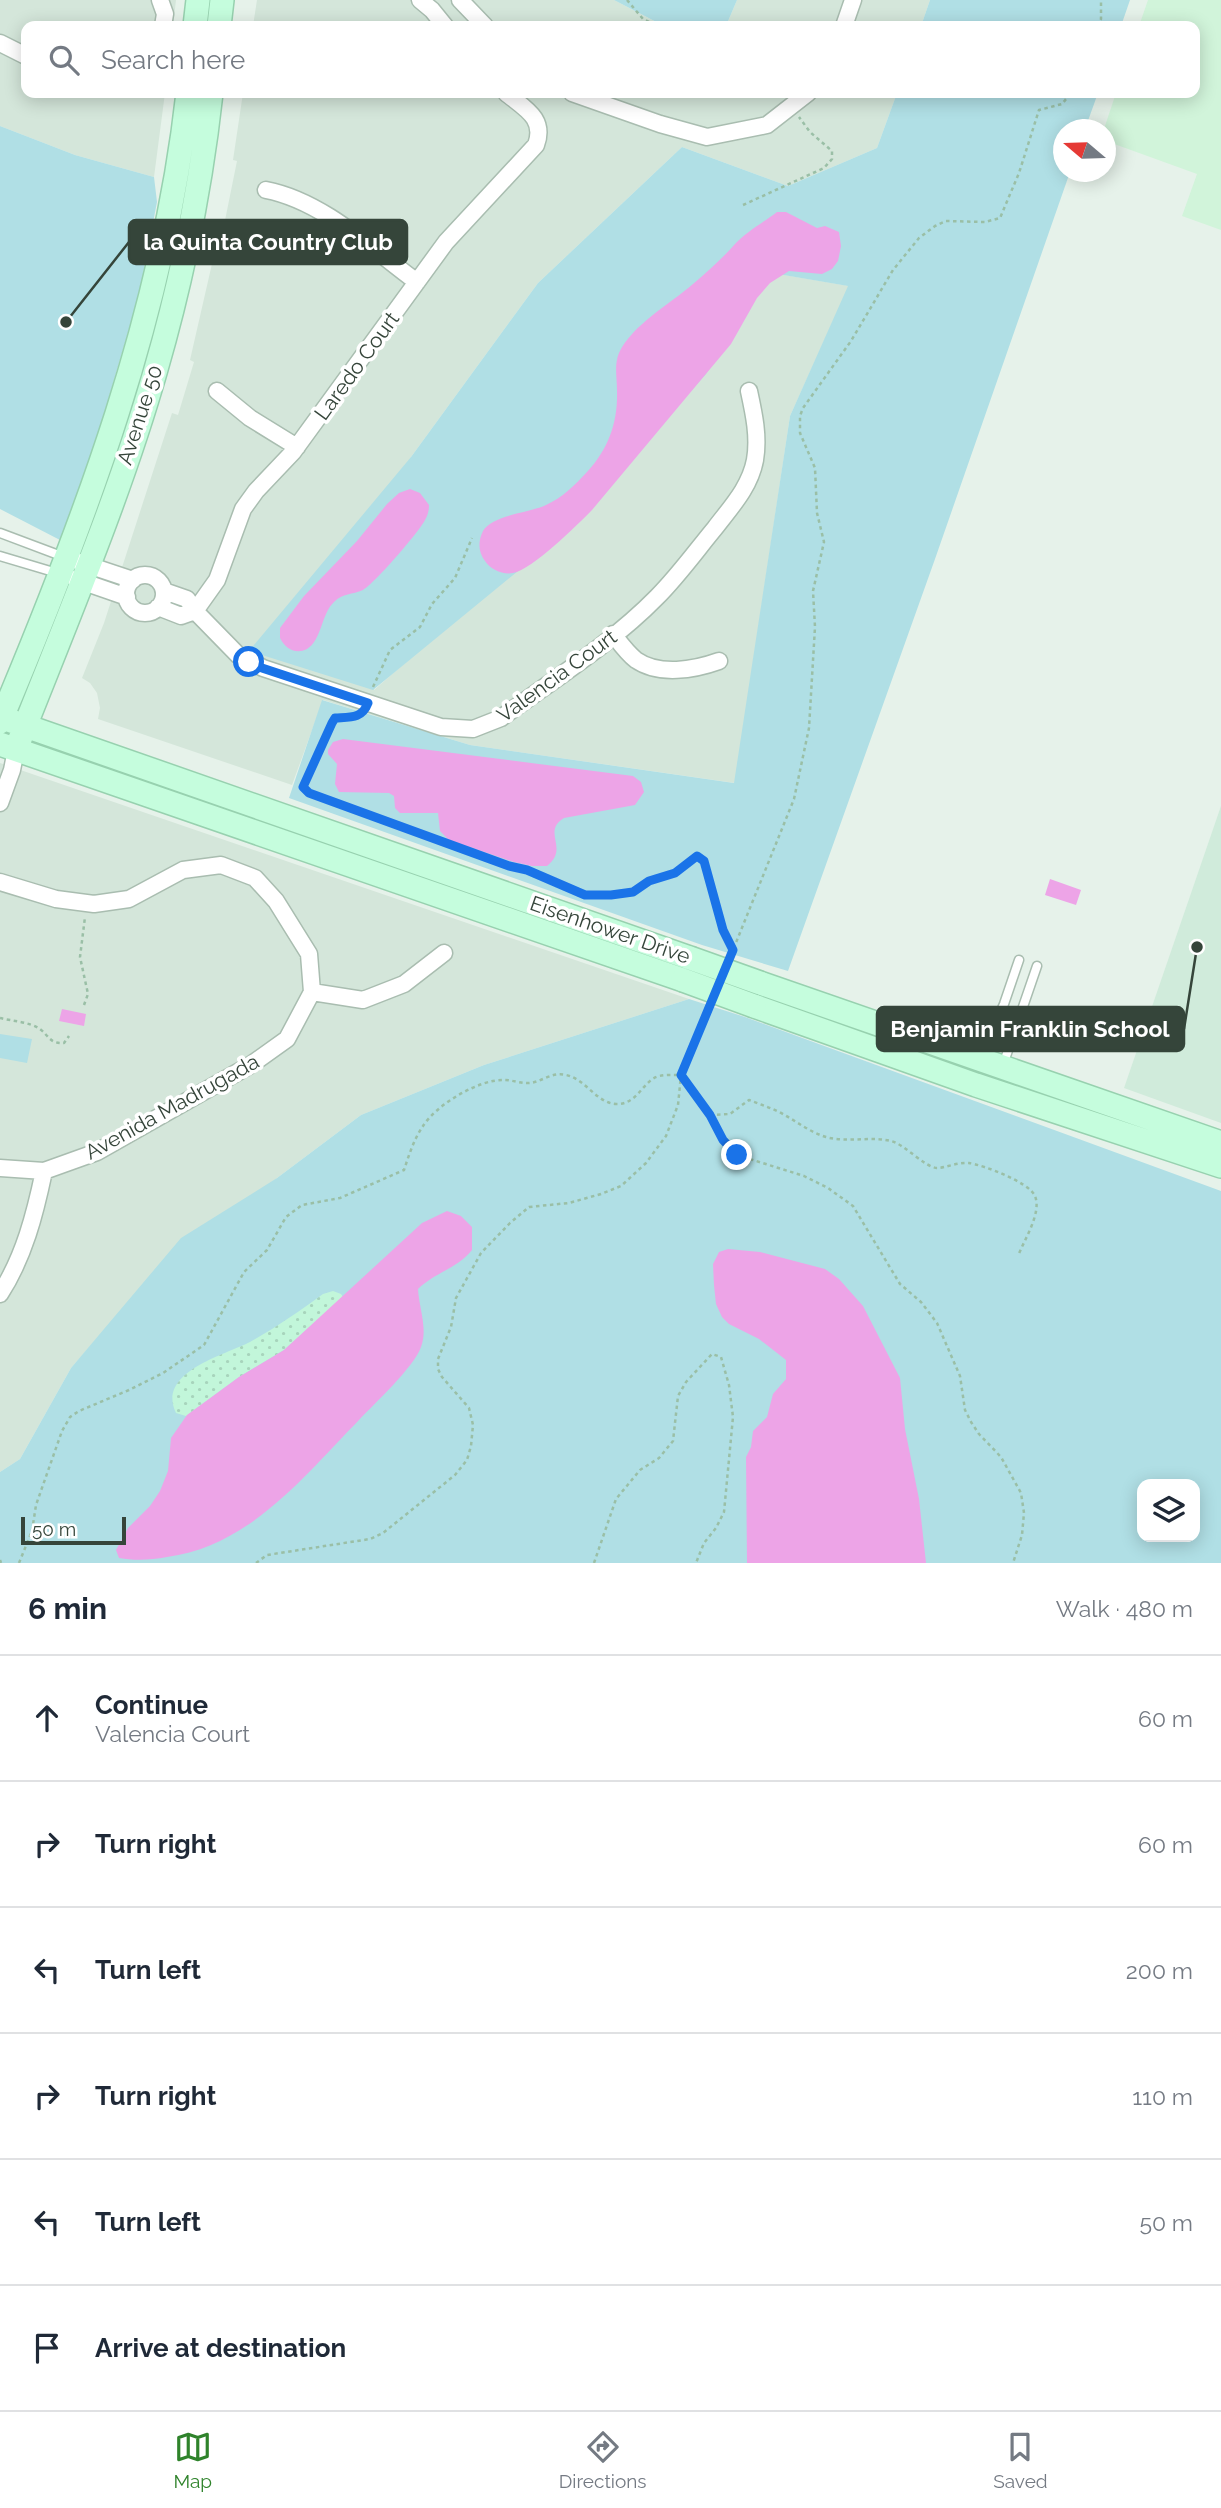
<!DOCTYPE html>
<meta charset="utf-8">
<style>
body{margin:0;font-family:Raleway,sans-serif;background:#f2f2f3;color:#1f2937}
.controls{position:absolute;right:21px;bottom:21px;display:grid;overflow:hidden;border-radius:14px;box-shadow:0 4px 18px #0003}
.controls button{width:63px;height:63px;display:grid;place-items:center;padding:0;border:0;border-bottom:2px solid #e0e1e3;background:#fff;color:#1f2937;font:35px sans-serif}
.compass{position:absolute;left:1053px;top:119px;width:63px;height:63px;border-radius:50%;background:#fff;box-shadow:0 4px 18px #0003;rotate:289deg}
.scale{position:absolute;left:21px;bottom:18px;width:105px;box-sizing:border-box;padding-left:7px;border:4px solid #35453a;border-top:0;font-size:19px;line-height:24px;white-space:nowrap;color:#35453a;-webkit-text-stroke:5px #fff;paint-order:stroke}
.stop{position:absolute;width:21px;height:21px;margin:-16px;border:5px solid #1a73e8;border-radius:50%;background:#fff}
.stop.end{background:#1a73e8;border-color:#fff;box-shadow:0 2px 7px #0008}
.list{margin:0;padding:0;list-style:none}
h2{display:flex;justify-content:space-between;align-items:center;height:91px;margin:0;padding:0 28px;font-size:30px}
h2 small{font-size:23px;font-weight:400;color:#747a83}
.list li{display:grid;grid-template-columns:46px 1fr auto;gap:21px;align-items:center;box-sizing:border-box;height:126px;padding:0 28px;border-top:2px solid #e0e1e3}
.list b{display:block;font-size:26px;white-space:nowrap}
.list p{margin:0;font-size:23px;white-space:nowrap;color:#747a83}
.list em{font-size:23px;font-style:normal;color:#747a83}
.icon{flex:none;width:38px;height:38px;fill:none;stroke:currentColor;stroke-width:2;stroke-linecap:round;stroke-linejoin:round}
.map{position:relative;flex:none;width:1221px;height:1563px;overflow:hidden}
.search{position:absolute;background:#fff;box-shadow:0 4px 18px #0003;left:21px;right:21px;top:21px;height:77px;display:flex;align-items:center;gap:18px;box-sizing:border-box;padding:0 24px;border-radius:14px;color:#747a83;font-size:26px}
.sheet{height:847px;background:#fff}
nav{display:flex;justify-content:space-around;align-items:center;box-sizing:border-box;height:98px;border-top:2px solid #e0e1e3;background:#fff;font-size:19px;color:#747a83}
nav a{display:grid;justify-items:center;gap:4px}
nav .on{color:#2f832b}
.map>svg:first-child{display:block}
</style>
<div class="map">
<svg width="1221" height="1563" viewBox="0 0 1221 1563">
<defs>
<pattern id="sand-dots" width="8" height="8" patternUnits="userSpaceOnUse" patternTransform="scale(1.75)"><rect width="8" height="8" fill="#c2f6da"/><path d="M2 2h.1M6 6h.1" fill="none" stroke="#a7d4bc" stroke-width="1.8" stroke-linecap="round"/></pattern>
</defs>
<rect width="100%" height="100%" fill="#e6f2ea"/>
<path fill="#d4e6da" d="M 0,0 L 176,0 L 173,26 L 26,26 L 26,93 L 165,93 L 154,177 L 75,155 L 0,126 Z
M 257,0 L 614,0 L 664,26 L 253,26 Z
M 737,0 L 930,0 L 921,26 L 726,26 Z
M 243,93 L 897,93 L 877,148 L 788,186 L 682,147 L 538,283 L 411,457 L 374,690 L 415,654 L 773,273 L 849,286 L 790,416 L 735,783 L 470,745 L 323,700 L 292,785 L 98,719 L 100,708 L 97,693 L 90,683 L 82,678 L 104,623 L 172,413 L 178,415 L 194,362 L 190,360 L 214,255 L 218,255 L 237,161 L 233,160 Z
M 0,763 L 689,999 L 484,1065 L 361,1115 L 277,1178 L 125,1306 L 71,1368 L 20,1459 L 0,1472 Z"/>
<path fill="#d1f4da" d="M 1148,0 L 1221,0 L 1221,230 L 1182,216 L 1197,174 L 1106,141 L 1104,129 L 1116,93 L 1195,93 L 1195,26 L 1139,26 Z"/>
<path fill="#d0ebdb" d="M 1221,806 L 1221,1123 L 1124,1088 Z"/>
<path fill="#b0dfe5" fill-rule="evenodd" d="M 614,0 L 737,0 L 726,26 L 664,26 Z
M 930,0 L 1130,0 L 1121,26 L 921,26 Z
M 897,93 L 1098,93 L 1085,129 L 1064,130 L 1064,172 L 1070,172 L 935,559 L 788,971 L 702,945 L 289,798 L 322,700 L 470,745 L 734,783 L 790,416 L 848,286 L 772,273 L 706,374 L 563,534 L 373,690 L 249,651 L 411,457 L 538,283 L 682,147 L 788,186 L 877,148 Z
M 0,126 L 75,155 L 154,177 L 157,202 L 139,295 L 97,438 L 60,540 L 0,509 Z
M 689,999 L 745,1017 L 1221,1191 L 1221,1563 L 0,1563 L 0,1472 L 20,1459 L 71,1368 L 181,1238 L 277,1178 L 361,1115 L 484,1065 ZM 1142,1484 L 1195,1484 L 1195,1537 L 1142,1537 Z
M 0,1034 L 32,1039 L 27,1063 L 0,1058 Z"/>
<path fill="url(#sand-dots)" d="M 333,1291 L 341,1294 L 343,1297 L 284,1350 L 239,1377 L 186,1416 L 176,1413 C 156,1372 225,1355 250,1342 C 275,1328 300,1311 323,1294 Z"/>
<path fill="#eda4e7" d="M 777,212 L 786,212 L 817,228 L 825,226 L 839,232 L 841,246 L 838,261 L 832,269 L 822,274 L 789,271 L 770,283 L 757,298 L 731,344 L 592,510 C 577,525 532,570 513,573 C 503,575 491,570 485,561 C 478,552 478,541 483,531 C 492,515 529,513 546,505 C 562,498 575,485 587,472 C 609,448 618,422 617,390 C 617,377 614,365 619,353 C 632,325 670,304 693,284 C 707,272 723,258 735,244 C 746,232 764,222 777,212 Z
M 410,489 L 420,493 L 429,505 C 429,510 428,515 425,520 C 419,532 374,584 363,590 C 352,595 343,593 334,602 C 321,614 322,640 307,649 C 295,655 285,648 280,638 L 280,628 L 304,596 L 357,541 L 387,504 L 399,493 Z
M 343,739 L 633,776 L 641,782 L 644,792 L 635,805 L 564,818 C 541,832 570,848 547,866 L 532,866 L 514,862 L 449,840 L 440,831 L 438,813 L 400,813 L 395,808 L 394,796 L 389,793 L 339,792 L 335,784 L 337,764 L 328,754 L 328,750 L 333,742 Z
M 1050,879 L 1081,890 L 1076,905 L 1045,895 Z
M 62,1009 L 86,1014 L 84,1026 L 59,1021 Z
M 447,1211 L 461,1216 L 472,1227 L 472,1250 C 458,1268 434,1273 418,1289 C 419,1308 428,1329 421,1347 C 414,1367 375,1403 359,1420 C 304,1476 250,1546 167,1557 C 151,1560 135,1561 119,1558 L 116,1550 L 128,1528 L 150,1506 L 160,1491 L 168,1471 L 171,1438 L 187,1415 L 239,1377 L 284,1350 L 422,1223 Z
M 728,1249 L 760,1252 L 825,1269 L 839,1279 L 863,1306 L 900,1378 L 905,1429 L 919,1499 L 926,1563 L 747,1563 L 746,1457 L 751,1447 L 753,1431 L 767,1417 L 773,1394 L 786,1379 L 786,1360 L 759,1339 L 729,1324 L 722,1317 L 716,1304 L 714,1285 L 713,1264 L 719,1252 Z"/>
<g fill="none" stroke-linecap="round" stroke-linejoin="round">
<defs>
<path id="lane" d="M 0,533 L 64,557
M 0,556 L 57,573
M 980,1058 L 1004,1004 L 1019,960
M 1003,1065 L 1037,966"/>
<path id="street" d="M 160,0 L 165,14 L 163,26
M 420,0 L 432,10 L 445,26
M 460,0 L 485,26
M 844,26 L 853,0
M 0,43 L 26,56
M 572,93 L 660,124 L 707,137 L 767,125 L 808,93
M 266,190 C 323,201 372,249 417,282
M 217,391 L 250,418 L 297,447
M 79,562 L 133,580
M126 594a19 19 0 1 1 38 0a19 19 0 1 1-38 0Z
M 75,579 L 127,597
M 164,591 L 187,599 L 195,611 L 238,655 L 263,668 L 441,727 L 473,729 L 501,718 C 553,680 612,643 657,597 C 678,576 696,551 715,528 C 731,507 750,487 755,460 C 759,437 754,414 749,391
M 158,607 L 181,616 L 195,611
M 195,611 L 217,580 L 243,509 L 256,491 L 293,452 L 446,242 L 536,145 C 546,118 524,108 506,93
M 613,634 C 620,643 627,653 636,660 C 659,676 694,670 719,661
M 0,803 L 12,770 L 16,750
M 0,882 L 56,899 L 94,904 L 129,899 L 183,870 L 221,865 L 255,878 L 276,901 L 309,954 L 312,992
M 312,992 L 363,1000 L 404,984 L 444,953
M 0,1168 L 44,1171 L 97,1152 L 252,1064 L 287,1039 L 312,992
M 0,1294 C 24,1257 35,1214 44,1171"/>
<path id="secondary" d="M 195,26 L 198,0
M 219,26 L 222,0
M 0,717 L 690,958
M 0,722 C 85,521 164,311 188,93
M 20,739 C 68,617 120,495 156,369 C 182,279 201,185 211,93
M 0,744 L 683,980
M 760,983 L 1221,1143
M 754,1006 L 976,1085 L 1221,1166"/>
</defs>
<use href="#lane" stroke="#a9bdb0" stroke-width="11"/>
<use href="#street" stroke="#a9bdb0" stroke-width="19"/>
<use href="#secondary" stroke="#97d1af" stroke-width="26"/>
<path stroke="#9abfa6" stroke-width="2.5" stroke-dasharray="3.5 3.5" stroke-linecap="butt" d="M 627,0 L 643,19 L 658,26
M 1097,26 L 1101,19 L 1101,0
M 743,205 L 824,168 L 832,159 L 832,151 L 810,132 L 799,117
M 373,687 L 390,650 L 420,627 L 432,604 L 455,578 L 472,538
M 357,716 L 335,718 L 332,723 L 303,787 L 309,793 L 509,866 L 527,870 L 585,895 L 611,895 L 633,892 L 649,881 L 675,873 L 697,856 L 704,861 L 723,930 L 733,950
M 731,955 L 794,799 L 809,728 L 815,627 L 813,591 L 824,542 L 817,513 L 815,468 L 800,433 L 800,416 L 803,408 L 851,341 L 893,270 L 919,238 L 935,226 L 946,221 L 985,222 L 1000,218 L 1019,173 L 1039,110 L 1062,104 L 1071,93
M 84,1005 L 88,994 L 80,957 L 85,917
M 0,1018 C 12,1021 30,1022 40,1029 C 49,1036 50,1044 64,1043 L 69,1036
M 710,1115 L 730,1114 L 749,1100 C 759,1104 769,1107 779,1112 C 795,1120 809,1132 826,1137 C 847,1143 869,1136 891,1141 C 906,1145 924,1167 937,1168 C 946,1168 957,1162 969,1163 C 983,1165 1029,1182 1035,1196 C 1042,1213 1024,1240 1018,1256
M 0,1560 L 1,1563
M 19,1563 L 32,1531 L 36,1505 L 62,1431 L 70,1417 L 79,1411 L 129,1390 L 163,1373 L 204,1345 L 244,1272 L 267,1250 L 286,1217 L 302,1205 L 340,1198 L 404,1170 C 409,1155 414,1139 423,1126 C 436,1105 479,1079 504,1080 C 512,1080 519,1083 526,1083 C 540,1084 551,1071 566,1075 C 586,1079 596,1103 616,1104 C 635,1105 641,1086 654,1078 C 661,1074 673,1075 681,1075 L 710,1115 L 723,1141 L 737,1155 L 804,1176 L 828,1188 L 853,1206 L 900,1284 L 921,1302 L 937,1323 L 960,1376 L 965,1410 L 971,1422 L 979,1434 L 1001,1457 L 1021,1493 L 1024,1513 L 1022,1535 L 1013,1563
M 256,1563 L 267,1555 L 370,1539 L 383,1533 L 455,1475 L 467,1460 L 471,1446 L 473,1425 L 469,1408 L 442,1377 L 438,1369 L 438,1359 L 451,1327 L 456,1298 L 481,1253 L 510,1223 L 529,1207 L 569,1203 L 601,1194 L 621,1186 L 646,1163 L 666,1136 L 678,1105 L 681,1075 L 708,1009
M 594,1563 L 616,1499 L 640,1470 L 659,1458 L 673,1441 L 678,1396 L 686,1382 L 712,1354 L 721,1357 L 729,1385 L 733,1417 L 724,1512 L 716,1528 L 704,1543 L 696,1563"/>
<use href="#lane" stroke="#fff" stroke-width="8"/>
<use href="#street" stroke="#fff" stroke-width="16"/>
<use href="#secondary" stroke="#c5fddd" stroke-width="23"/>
<defs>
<path id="secondary-bridge" d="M 690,958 L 760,983
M 683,980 L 754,1006"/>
</defs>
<use href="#secondary-bridge" stroke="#97d1af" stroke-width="26" stroke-linecap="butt"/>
<use href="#secondary-bridge" stroke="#c5fddd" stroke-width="23"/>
</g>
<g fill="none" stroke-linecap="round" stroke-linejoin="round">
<path stroke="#1a73e8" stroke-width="9" d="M 249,662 L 262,668 L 368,703 C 362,719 350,717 335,718 L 332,723 L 303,787 L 309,793 L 509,866 L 527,870 L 585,895 L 611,895 L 633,892 L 649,881 L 675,873 L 697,856 L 704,861 L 723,930 L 733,950 L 681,1075 L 710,1115 L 723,1140 L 737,1155"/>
</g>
<g text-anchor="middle" stroke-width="7" stroke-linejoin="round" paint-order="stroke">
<g font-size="21" fill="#35453a" stroke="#fff">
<text transform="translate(357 366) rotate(-54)" y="7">Laredo Court</text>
<text transform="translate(140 415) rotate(-72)" y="7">Avenue 50</text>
<text transform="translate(557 676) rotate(-36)" y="7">Valencia Court</text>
<text transform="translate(610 930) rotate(19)" y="7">Eisenhower Drive</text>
<text transform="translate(172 1107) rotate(-29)" y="7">Avenida Madrugada</text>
</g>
</g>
<path fill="none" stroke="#35453a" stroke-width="2.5" d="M66 322L129 242M1197 947L1184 1029"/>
<g fill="#35453a" stroke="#fff" stroke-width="2.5">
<circle cx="66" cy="322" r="7"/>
<circle cx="1197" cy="947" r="7"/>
</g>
<g fill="#35453a" stroke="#35453a" stroke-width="2.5">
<rect x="129" y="220" width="278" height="44" rx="7"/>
<rect x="877" y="1007" width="307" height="44" rx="7"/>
</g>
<g font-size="23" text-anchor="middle" font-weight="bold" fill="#fff">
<text x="268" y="250">la Quinta Country Club</text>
<text x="1030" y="1037">Benjamin Franklin School</text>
</g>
</svg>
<div class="controls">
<button><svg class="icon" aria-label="layers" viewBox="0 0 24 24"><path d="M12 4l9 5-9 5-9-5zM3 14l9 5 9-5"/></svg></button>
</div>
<svg class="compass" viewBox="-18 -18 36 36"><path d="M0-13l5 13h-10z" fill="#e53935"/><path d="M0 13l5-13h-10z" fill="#747a83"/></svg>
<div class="scale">50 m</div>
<div class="stop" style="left:249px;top:662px"></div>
<div class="stop end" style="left:737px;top:1155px"></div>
<div class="search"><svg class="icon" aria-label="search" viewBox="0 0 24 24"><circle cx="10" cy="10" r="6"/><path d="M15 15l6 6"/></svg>Search here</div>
</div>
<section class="sheet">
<h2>6 min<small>Walk · 480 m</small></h2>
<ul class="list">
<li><svg class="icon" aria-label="ahead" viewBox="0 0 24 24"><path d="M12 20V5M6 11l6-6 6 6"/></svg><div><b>Continue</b><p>Valencia Court</p></div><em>60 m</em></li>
<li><svg class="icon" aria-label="right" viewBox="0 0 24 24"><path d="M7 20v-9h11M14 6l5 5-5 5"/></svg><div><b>Turn right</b></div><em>60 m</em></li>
<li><svg class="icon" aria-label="left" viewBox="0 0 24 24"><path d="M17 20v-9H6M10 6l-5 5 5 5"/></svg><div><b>Turn left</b></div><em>200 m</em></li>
<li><svg class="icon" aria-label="right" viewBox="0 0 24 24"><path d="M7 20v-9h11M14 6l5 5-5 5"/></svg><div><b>Turn right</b></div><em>110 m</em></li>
<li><svg class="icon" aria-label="left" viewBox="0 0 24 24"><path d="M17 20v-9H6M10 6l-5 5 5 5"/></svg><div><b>Turn left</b></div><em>50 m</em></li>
<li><svg class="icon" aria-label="arrive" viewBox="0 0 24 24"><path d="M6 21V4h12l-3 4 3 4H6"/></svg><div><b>Arrive at destination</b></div></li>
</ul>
</section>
<nav>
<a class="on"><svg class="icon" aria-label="map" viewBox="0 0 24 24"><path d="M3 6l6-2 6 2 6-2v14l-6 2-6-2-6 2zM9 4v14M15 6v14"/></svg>Map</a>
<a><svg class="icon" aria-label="directions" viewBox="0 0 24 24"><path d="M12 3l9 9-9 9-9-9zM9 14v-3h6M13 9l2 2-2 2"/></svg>Directions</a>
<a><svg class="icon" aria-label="saved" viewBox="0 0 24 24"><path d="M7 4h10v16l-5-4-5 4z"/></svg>Saved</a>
</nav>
